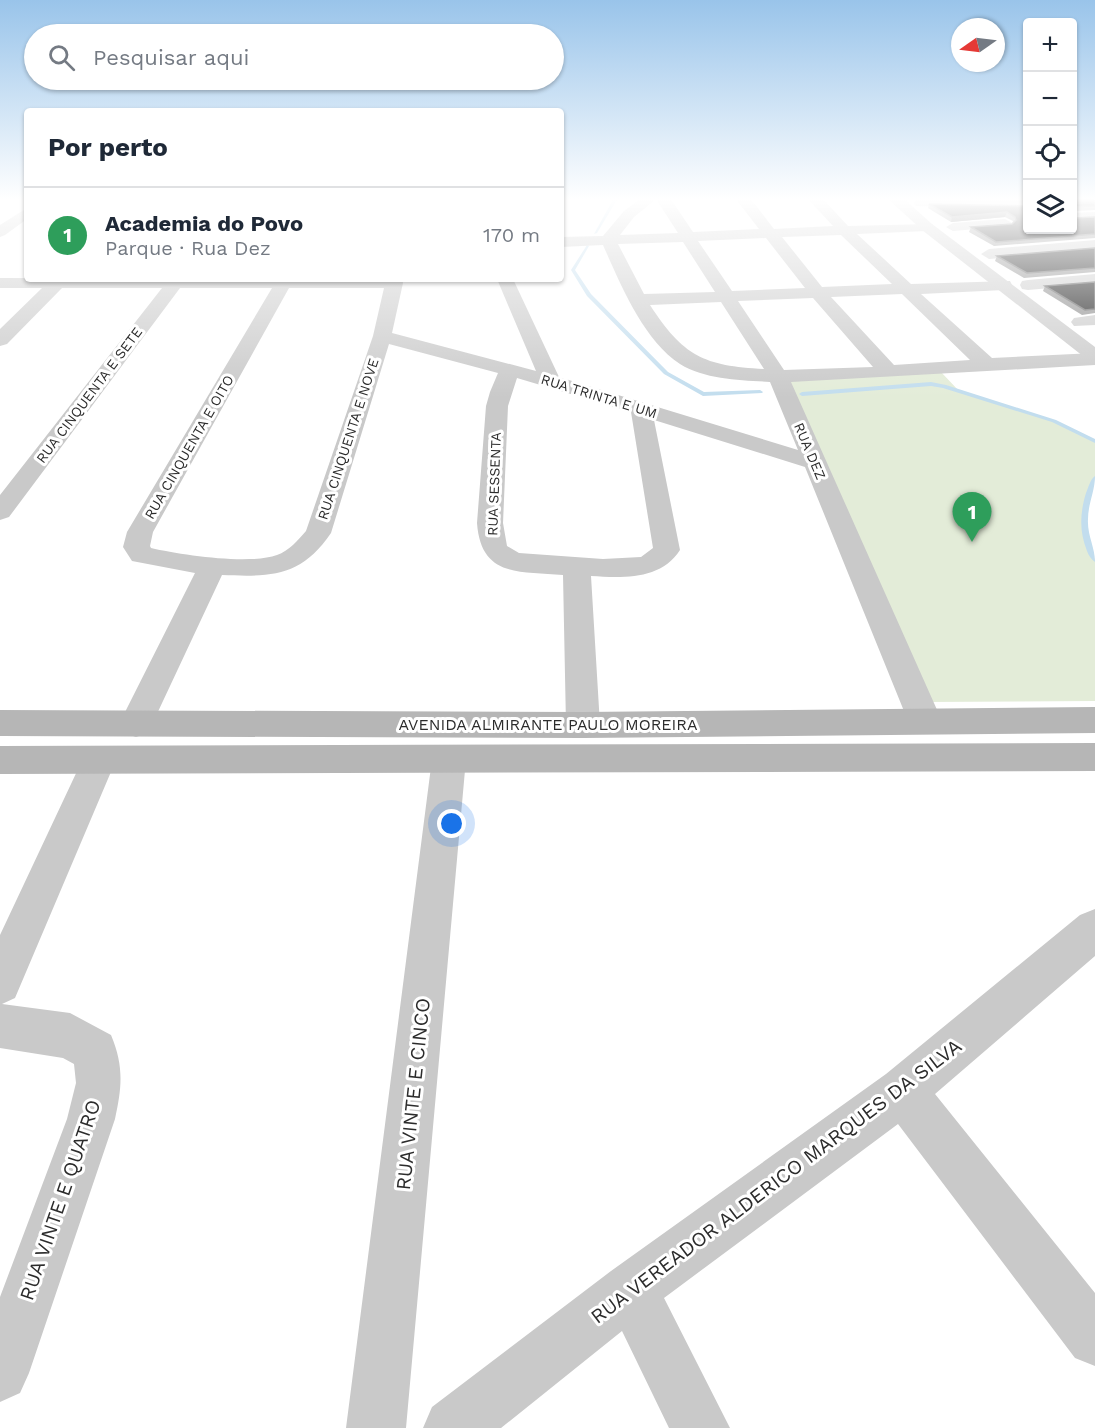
<!DOCTYPE html>
<html lang="pt">
<meta charset="utf-8">
<style>
body{margin:0;font-family:"Work Sans",sans-serif;background:#f6f6f7;color:#1f2937}
.controls{position:absolute;right:18px;top:18px;display:grid;overflow:hidden;border-radius:6px;box-shadow:0 2px 4px #0004}
.controls button{width:54px;height:54px;display:grid;place-items:center;padding:0;border:0;border-bottom:2px solid #e0e1e3;background:#fff;color:#1f2937;font:30px sans-serif}
.compass{position:absolute;left:951px;top:18px;width:54px;height:54px;border-radius:50%;background:#fff;box-shadow:0 2px 4px #0004;rotate:256deg}
.you{position:absolute;left:452px;top:824px;width:21px;height:21px;margin:-15px;border:4px solid #fff;border-radius:50%;background:#1a73e8;box-shadow:0 0 0 9px #1a73e833}
.badge{display:grid;place-items:center;width:39px;height:39px;border-radius:50%;background:#f61c2d;color:#fff;font-size:20px;font-weight:700}
.pin{position:absolute;translate:-50% -50px;filter:drop-shadow(0 2px 3px #0008)}
.pin::after{content:'';position:absolute;top:32px;width:21px;height:18px;background:inherit;clip-path:polygon(0 0,100% 0,50% 100%)}
.list{margin:0;padding:0;list-style:none}
h2{display:flex;justify-content:space-between;align-items:center;height:78px;margin:0;padding:0 24px;font-size:26px}
h2 small{font-size:20px;font-weight:400;color:#747a83}
.list li{display:grid;grid-template-columns:39px 1fr auto;gap:18px;align-items:center;box-sizing:border-box;height:96px;padding:0 24px;border-top:2px solid #e0e1e3}
.list b{display:block;font-size:22px;white-space:nowrap}
.list p{margin:0;font-size:20px;white-space:nowrap;color:#747a83}
.list em{font-size:20px;font-style:normal;color:#747a83}
.icon{flex:none;width:33px;height:33px;fill:none;stroke:currentColor;stroke-width:2;stroke-linecap:round;stroke-linejoin:round}
.map{position:relative;flex:none;width:1095px;height:1428px;overflow:hidden}
.search{position:absolute;background:#fff;box-shadow:0 2px 4px #0004;left:24px;top:24px;width:540px;height:66px;display:flex;align-items:center;gap:15px;box-sizing:border-box;padding:0 21px;border-radius:33px;color:#747a83;font-size:22px}
.panel{position:absolute;background:#fff;box-shadow:0 2px 4px #0004;left:24px;top:108px;width:540px;height:174px;border-radius:6px}
.map>svg:first-child{display:block}
</style>
<div class="map">
<svg width="1095" height="1428" viewBox="0 0 1095 1428">
<rect width="100%" height="100%" fill="#fff"/>
<path fill="#e3ecd8" d="M 941,372 L 959,391 L 1054,421 L 1095,441 L 1095,478 L 1084,506 L 1083,530 L 1095,560 L 1095,701 L 926,702 L 785,379 Z"/>
<g fill="none" stroke-linecap="round" stroke-linejoin="round">
<path fill="#c2ddee" fill-rule="evenodd" d="M 614,198 L 618,198 L 597,233 L 594,234 Z
M 587,245 L 589,246 L 575,270 L 591,294 L 668,372 L 704,392 L 760,390 L 763,392 L 762,393 L 703,396 L 664,374 L 587,296 L 571,270 Z
M 931,382 L 946,385 L 1056,420 L 1095,439 L 1095,443 L 1052,422 L 943,388 L 931,386 L 802,396 L 799,394 L 802,392 Z
M 1095,476 C 1095,491 1088,504 1088,519 C 1087,535 1095,547 1095,562 C 1091,559 1089,556 1087,551 C 1079,531 1080,513 1086,493 C 1089,486 1090,480 1095,476 Z"/>
<path fill="#c9c9c9" fill-rule="evenodd" d="M 641,198 L 670,198 L 693,232 L 759,229 L 735,198 L 750,198 L 774,229 L 833,226 L 807,198 L 822,198 L 848,226 L 932,224 L 934,227 L 932,230 L 927,231 L 857,234 L 911,284 L 1010,281 L 1012,285 L 1010,289 L 1004,290 L 921,294 L 992,358 L 1095,353 L 1095,365 L 791,382 L 942,721 L 937,730 L 925,734 L 913,730 L 908,721 L 805,467 L 654,420 L 680,550 C 661,580 623,578 591,576 L 600,725 L 595,734 L 583,738 L 571,734 L 566,725 L 563,575 C 520,571 481,578 477,523 L 486,406 L 490,392 L 498,373 L 389,344 L 331,533 C 301,577 271,577 222,575 L 148,733 L 136,737 L 124,733 L 119,724 L 195,573 L 132,561 L 123,547 L 127,532 L 272,288 L 180,288 L 9,517 L 0,520 L 0,495 L 162,288 L 62,288 L 7,344 L 0,346 L 0,329 L 42,288 L 0,288 L 0,278 L 402,279 L 403,283 L 392,333 L 536,371 L 497,279 L 513,279 L 559,377 L 798,450 L 770,382 C 741,380 706,380 680,364 C 643,340 620,283 603,245 L 561,247 L 561,237 L 603,236 L 624,211 ZM 656,199 L 678,233 L 620,235 L 634,217 ZM 841,235 L 892,284 L 822,287 L 782,237 ZM 766,238 L 805,288 L 732,291 L 698,241 ZM 683,242 L 715,292 L 644,294 L 618,244 ZM 289,288 L 384,288 L 373,336 L 306,531 C 298,540 289,551 277,555 C 249,565 181,555 151,548 L 150,546 L 153,532 ZM 902,294 L 970,360 L 894,365 L 831,297 ZM 813,298 L 873,367 L 784,370 L 738,301 ZM 721,302 L 764,369 C 704,366 683,356 650,305 ZM 517,378 L 631,412 L 653,548 L 641,557 L 603,559 L 519,553 L 507,546 L 503,523 L 508,406 Z
M 921,199 L 1028,200 L 1028,208 L 916,206 L 914,203 L 916,200 Z
M 1095,212 L 1095,220 L 1072,221 L 1072,213 Z
M 1005,219 L 1012,223 L 1010,226 L 953,231 L 946,227 L 953,223 Z
M 1095,240 L 1095,250 L 989,259 L 981,254 L 989,249 Z
M 1095,274 L 1095,284 L 1028,290 L 1022,289 L 1020,285 L 1022,281 L 1028,280 Z
M 1095,315 L 1095,325 L 1074,326 L 1071,322 L 1074,318 Z
M 449,745 L 461,749 L 466,759 L 406,1428 L 346,1428 L 432,759 L 437,749 Z
M 99,746 L 111,750 L 116,760 L 15,998 L 2,1004 L 70,1013 L 111,1035 C 124,1066 122,1087 115,1119 L 29,1373 L 20,1393 L 0,1402 L 0,1297 L 67,1119 L 76,1083 L 74,1064 L 63,1058 L 0,1048 L 0,935 L 87,750 Z
M 1095,909 L 1095,956 L 935,1094 L 1095,1293 L 1095,1366 L 1075,1358 L 898,1124 L 664,1298 L 730,1428 L 669,1428 L 622,1331 L 501,1428 L 423,1428 L 432,1407 L 611,1271 L 886,1074 L 1080,915 Z"/>
<path fill="#c9c9c9" fill-rule="evenodd" d="M 887,198 L 903,198 L 932,224 L 1095,347 L 1095,362 L 1088,360 L 922,230 Z
M 27,208 L 27,219 L 5,235 L 0,237 L 0,225 Z"/>
<path fill="#b6b6b6" fill-rule="evenodd" d="M 1095,707 L 1095,733 L 583,738 L 0,736 L 0,710 L 583,712 Z
M 1095,743 L 1095,771 L 0,774 L 0,746 Z"/>
</g>
<path fill="#898989" d="M 1072,198 L 1095,198 L 1095,210 L 1073,211 L 1073,218 L 1095,217 L 1095,238 L 994,246 L 969,232 L 971,227 L 1012,224 L 1013,221 L 1005,217 L 951,222 L 928,208 L 929,204 L 1028,206 Z
M 1095,248 L 1095,272 L 1024,278 L 995,261 L 997,256 Z
M 1095,282 L 1095,313 L 1082,315 L 1043,291 L 1045,286 Z"/>
<path fill="#5a5a5a" d="M 1007,212 L 1005,217 L 951,222 L 952,217 Z"/>
<path fill="#131313" stroke="#5a5a5a" stroke-width="1.5" d="M 1072,198 L 1095,198 L 1095,206 L 1072,207 Z
M 929,204 L 1028,206 L 1028,230 L 1072,230 L 1072,207 L 1073,218 L 1095,217 L 1095,234 L 996,242 L 971,227 L 1012,224 L 1016,220 L 1015,217 L 1007,212 L 952,217 Z
M 1095,248 L 1095,268 L 1027,273 L 997,256 Z
M 1095,282 L 1095,309 L 1085,310 L 1045,286 Z"/>
<linearGradient id="sky" x2="0" y2="1"><stop stop-color="#99c4ea"/><stop offset="0.5" stop-color="#fff"/><stop offset="1" stop-color="#fff" stop-opacity="0"/></linearGradient>
<rect width="1095" height="398" fill="url(#sky)"/>
<g text-anchor="middle" stroke-width="6" stroke-linejoin="round" paint-order="stroke">
<g font-size="14" fill="#2c2c2c" stroke="#fff">
<text transform="translate(89 395) rotate(-53)" y="5">RUA CINQUENTA E SETE</text>
<text transform="translate(599 396) rotate(17)" y="5">RUA TRINTA E UM</text>
<text transform="translate(348 439) rotate(-72)" y="5">RUA CINQUENTA E NOVE</text>
<text transform="translate(189 447) rotate(-60)" y="5">RUA CINQUENTA E OITO</text>
<text transform="translate(810 451) rotate(67)" y="5">RUA DEZ</text>
<text transform="translate(494 484) rotate(-88)" y="5">RUA SESSENTA</text>
</g>
<g font-size="16" fill="#2c2c2c" stroke="#fff">
<text x="548" y="730">AVENIDA ALMIRANTE PAULO MOREIRA</text>
</g>
<g font-size="20" fill="#2c2c2c" stroke="#fff">
<text transform="translate(413 1094) rotate(-84)" y="7">RUA VINTE E CINCO</text>
<text transform="translate(776 1181) rotate(-37)" y="7">RUA VEREADOR ALDERICO MARQUES DA SILVA</text>
<text transform="translate(60 1200) rotate(-71)" y="7">RUA VINTE E QUATRO</text>
</g>
</g>
</svg>
<div class="controls">
<button>+</button>
<button>−</button>
<button><svg class="icon" aria-label="locate" viewBox="0 0 24 24"><circle cx="12" cy="12" r="6"/><path d="M12 2v4M12 18v4M2 12h4M18 12h4"/></svg></button>
<button><svg class="icon" aria-label="layers" viewBox="0 0 24 24"><path d="M12 4l9 5-9 5-9-5zM3 14l9 5 9-5"/></svg></button>
</div>
<svg class="compass" viewBox="-18 -18 36 36"><path d="M0-13l5 13h-10z" fill="#e53935"/><path d="M0 13l5-13h-10z" fill="#747a83"/></svg>
<div class="you"></div>
<div class="pin badge" style="left:972px;top:542px;background:#2e9e5b">1</div>
<div class="search"><svg class="icon" aria-label="search" viewBox="0 0 24 24"><circle cx="10" cy="10" r="6"/><path d="M15 15l6 6"/></svg>Pesquisar aqui</div>
<section class="panel">
<h2>Por perto<small></small></h2>
<ul class="list">
<li><span class="badge" style="background:#2e9e5b">1</span><div><b>Academia do Povo</b><p>Parque · Rua Dez</p></div><em>170 m</em></li>
</ul>
</section>
</div>
